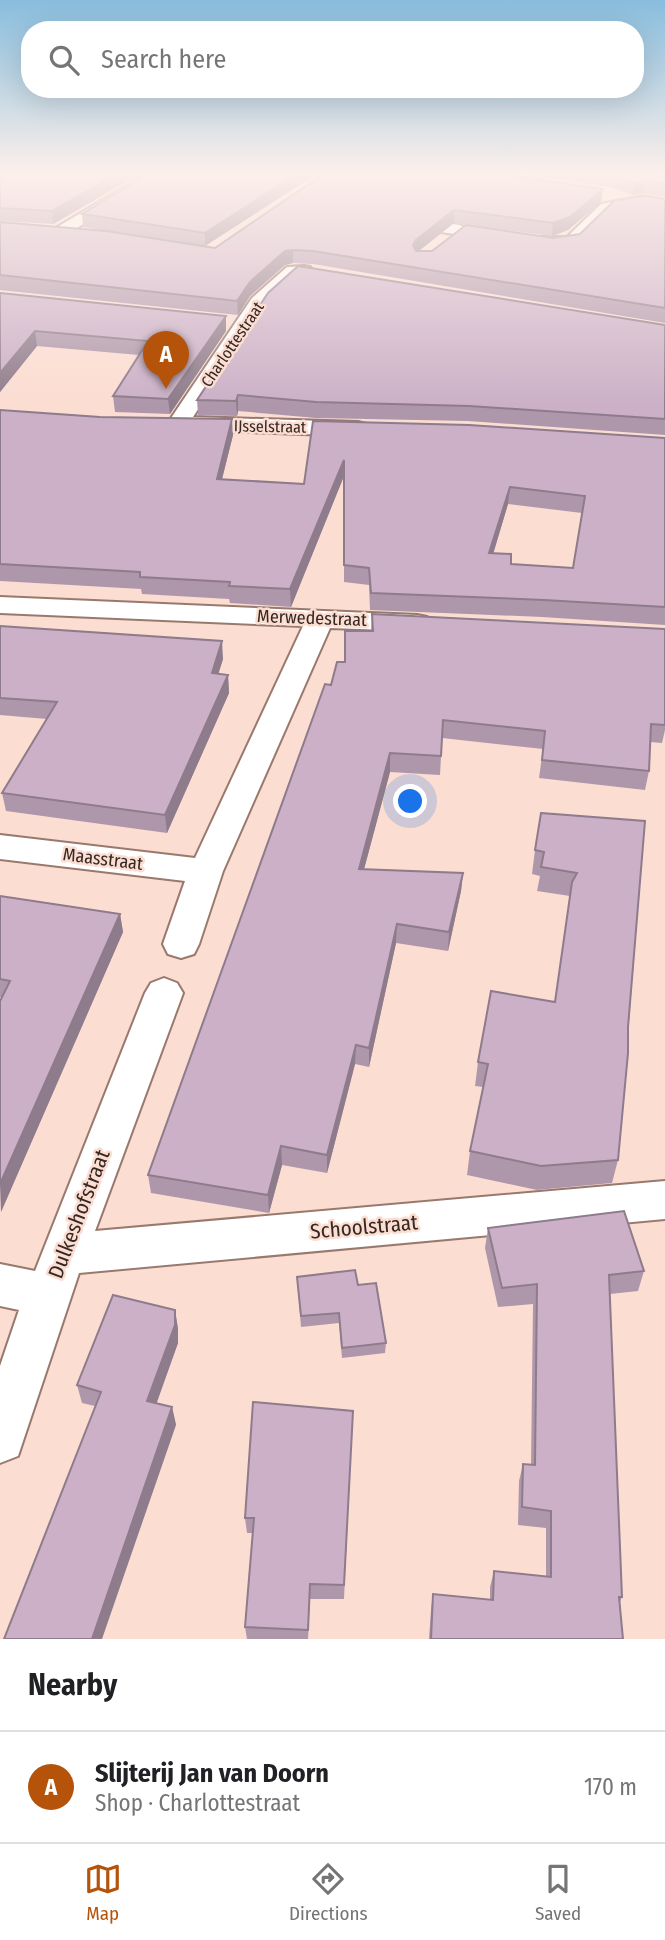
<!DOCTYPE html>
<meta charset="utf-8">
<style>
body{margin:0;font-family:"Fira Sans Condensed",sans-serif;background:#f6f6f6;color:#202124}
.you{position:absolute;left:411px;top:802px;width:24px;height:24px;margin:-18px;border:5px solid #fff;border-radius:50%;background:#1a73e8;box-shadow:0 0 0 10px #1a73e833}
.badge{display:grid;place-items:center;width:46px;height:46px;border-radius:50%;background:#b45309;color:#fff;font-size:23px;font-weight:700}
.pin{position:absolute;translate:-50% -58px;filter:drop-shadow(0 2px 4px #0008)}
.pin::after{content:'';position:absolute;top:37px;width:24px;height:21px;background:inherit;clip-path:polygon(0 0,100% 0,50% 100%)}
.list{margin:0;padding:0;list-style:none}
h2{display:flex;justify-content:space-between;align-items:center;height:91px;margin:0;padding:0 28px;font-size:30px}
h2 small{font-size:23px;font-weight:400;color:#757577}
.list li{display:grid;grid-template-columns:46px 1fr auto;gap:21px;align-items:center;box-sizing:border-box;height:112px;padding:0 28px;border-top:2px solid #e0e0e0}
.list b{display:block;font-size:26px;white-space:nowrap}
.list p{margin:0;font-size:23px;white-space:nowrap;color:#757577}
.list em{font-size:23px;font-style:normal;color:#757577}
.icon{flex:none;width:38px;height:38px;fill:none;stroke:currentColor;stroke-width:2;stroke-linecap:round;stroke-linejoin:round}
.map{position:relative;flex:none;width:665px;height:1639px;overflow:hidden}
.search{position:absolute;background:#fff;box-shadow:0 7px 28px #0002;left:21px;right:21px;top:21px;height:77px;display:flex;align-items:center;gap:18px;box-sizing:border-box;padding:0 24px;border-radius:28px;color:#757577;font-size:26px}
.sheet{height:203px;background:#fff}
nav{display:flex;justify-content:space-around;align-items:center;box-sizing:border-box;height:98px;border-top:2px solid #e0e0e0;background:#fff;font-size:19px;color:#757577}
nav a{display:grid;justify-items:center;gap:4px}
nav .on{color:#b45309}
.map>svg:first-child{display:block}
</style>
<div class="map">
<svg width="665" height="1639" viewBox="0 0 665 1639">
<rect width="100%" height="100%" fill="#fbddd2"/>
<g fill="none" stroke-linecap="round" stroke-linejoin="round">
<defs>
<path id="street" d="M 144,175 L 163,175 L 64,236 L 52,236 L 49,232 Z
M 643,196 L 665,200 L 665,210 C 617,201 610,213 578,245 C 562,249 548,250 532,246 L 529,242 L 538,237 L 567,237 L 601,204 Z
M 428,220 L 460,225 L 469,230 L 460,235 L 422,229 L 420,225 Z
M 304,266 L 310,267 L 313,271 L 310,275 L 298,276 L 266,306 L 193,417 L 358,422 L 366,424 L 369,429 L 366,434 L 358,436 L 170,429 L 167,424 L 252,298 L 287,267 Z
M 0,597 L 417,615 L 427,617 L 431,623 L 427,629 L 417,631 L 330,628 L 223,871 L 199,944 L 194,954 L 181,958 L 168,954 L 163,944 L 185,881 L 0,859 L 0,835 L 195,858 L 303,626 L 0,613 Z
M 164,978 L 177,983 L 183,993 L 95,1231 L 665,1181 L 665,1219 L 79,1273 L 18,1456 L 0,1463 L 0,1366 L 19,1310 L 0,1306 L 0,1264 L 35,1271 L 145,993 L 151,983 Z"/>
</defs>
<use href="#street" stroke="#99796d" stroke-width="4"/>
<use href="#street" fill="#fff" fill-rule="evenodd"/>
</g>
<path fill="#af97ab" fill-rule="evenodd" d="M 0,175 L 138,175 L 53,224 L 0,221 Z
M 315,175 L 205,246 L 83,227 L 82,214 Z
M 322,175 L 603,189 L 601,202 L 568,230 L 552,236 L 454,223 L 419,251 L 432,251 L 580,234 L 665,199 L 665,323 L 313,264 L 293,263 L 285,265 L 250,296 L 238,315 L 0,290 L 0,222 L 215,248 Z
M 525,175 L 665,175 L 665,197 L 643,193 L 632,195 L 610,187 Z
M 0,293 L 226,316 L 226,331 L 170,414 L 115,412 L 113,396 L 139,355 L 37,346 L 0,392 Z
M 665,325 L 665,435 L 468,421 L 316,418 L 238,411 L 237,416 L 198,415 L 197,400 Z
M 0,410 L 100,417 L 232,419 L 233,435 L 222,479 L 304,484 L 313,421 L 665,438 L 665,625 L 542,617 L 370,610 L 369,585 L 344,582 L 344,476 L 291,607 L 230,603 L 229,599 L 142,594 L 141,589 L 0,581 ZM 508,504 L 582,513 L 573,568 L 511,564 L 493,554 Z
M 372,614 L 665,629 L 665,730 L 662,743 L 650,742 L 649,771 L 645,790 L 539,778 L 543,749 L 442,738 L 440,775 L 390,772 L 364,869 L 463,873 L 461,891 L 448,951 L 396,943 L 369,1067 L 355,1064 L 327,1173 L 282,1165 L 269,1213 L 151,1193 L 148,1175 L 331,685 L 345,662 L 371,631 Z
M 0,626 L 223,659 L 218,674 L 228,675 L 229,693 L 167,833 L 6,811 L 2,793 L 47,719 L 0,715 Z
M 645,821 L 618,1160 L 612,1183 L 537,1190 L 467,1175 L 470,1151 L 483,1087 L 475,1086 L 478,1062 L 555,1002 L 570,896 L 537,891 L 540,876 L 532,874 L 535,850 Z
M 0,896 L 120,914 L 123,932 L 1,1212 L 0,1001 L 2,997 L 0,997 Z
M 488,1228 L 644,1271 L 638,1291 L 610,1294 L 622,1597 L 620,1602 L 623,1639 L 429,1639 L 431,1610 L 433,1594 L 490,1600 L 490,1587 L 494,1571 L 546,1577 L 546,1528 L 518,1525 L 519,1481 L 523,1464 L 531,1465 L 533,1304 L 498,1307 L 485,1248 Z
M 297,1277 L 358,1285 L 386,1343 L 385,1353 L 342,1358 L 339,1323 L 301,1327 Z
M 175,1310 L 178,1329 L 178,1343 L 156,1403 L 172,1407 L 176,1425 L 82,1403 L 77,1385 Z
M 352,1427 L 344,1599 L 310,1599 L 308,1639 L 247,1639 L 245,1627 L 253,1533 L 247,1533 L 245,1518 Z"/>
<path fill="#8e7b8b" d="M 115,175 L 138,175 L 53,224 L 52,211 Z
M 295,175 L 315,175 L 205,246 L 205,233 Z
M 645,181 L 643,193 L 632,195 L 634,183 Z
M 603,189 L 601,202 L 568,230 L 552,236 L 553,223 Z
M 454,210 L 454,223 L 416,253 L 413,245 L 416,240 Z
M 293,250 L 293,263 L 285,265 L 250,296 L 238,315 L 237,301 L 250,282 L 285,251 Z
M 226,316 L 226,331 L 170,414 L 168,399 Z
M 35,331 L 37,346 L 0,392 L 0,373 Z
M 238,395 L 238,411 L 237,416 L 236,401 Z
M 232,419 L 233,435 L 218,495 L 217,479 Z
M 344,460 L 344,476 L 291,607 L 290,589 Z
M 510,487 L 508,504 L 488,571 L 489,553 Z
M 222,641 L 223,659 L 213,691 L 212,673 Z
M 228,675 L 229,693 L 167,833 L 165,815 Z
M 390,753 L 390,772 L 359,888 L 359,869 Z
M 463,873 L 461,891 L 448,951 L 449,932 Z
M 120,914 L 123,932 L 1,1212 L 0,1184 Z
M 397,924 L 396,943 L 369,1067 L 369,1048 Z
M 356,1045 L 355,1064 L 327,1173 L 327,1155 Z
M 281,1146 L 282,1165 L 269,1213 L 268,1195 Z
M 175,1310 L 178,1329 L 178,1343 L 151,1419 L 147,1401 Z
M 172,1407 L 176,1425 L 102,1639 L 92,1639 Z"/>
<path fill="#cbb0c7" stroke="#8e7b8b" stroke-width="2" fill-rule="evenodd" d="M 0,175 L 115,175 L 52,211 L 0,208 Z
M 146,175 L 295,175 L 205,233 L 82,214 Z
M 322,175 L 506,175 L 603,189 L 570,217 L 553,223 L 454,210 L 416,240 L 413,245 L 416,251 L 432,251 L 466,225 L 553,238 L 580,234 L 615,200 L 645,196 L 665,199 L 665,308 L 313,251 L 293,250 L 285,251 L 250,282 L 237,301 L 0,275 L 0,222 L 106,231 L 215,248 Z
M 614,175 L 665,175 L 665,184 L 645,181 L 634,183 Z
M 298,266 L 665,325 L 665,419 L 469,406 L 316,402 L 238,395 L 236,401 L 197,400 L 268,293 Z
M 0,293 L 226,316 L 168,399 L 113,396 L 148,341 L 35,331 L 0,373 Z
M 0,410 L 100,417 L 232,419 L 217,479 L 304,484 L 313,421 L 469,425 L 665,438 L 665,607 L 544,600 L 371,593 L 369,568 L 344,565 L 344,460 L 290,589 L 229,586 L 230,582 L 140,577 L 140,572 L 0,564 ZM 510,487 L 585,496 L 573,568 L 511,564 L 511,554 L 489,553 Z
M 372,614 L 665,629 L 665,725 L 651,724 L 649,771 L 542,760 L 545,731 L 443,720 L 441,756 L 390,753 L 359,869 L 463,873 L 449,932 L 397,924 L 369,1048 L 356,1045 L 327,1155 L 281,1146 L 268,1195 L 148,1175 L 325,684 L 331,685 L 337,662 L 345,662 L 345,631 L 373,631 Z
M 0,626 L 222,641 L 212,673 L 228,675 L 165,815 L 2,793 L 57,702 L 0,698 Z
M 541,813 L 645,821 L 628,1027 L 628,1053 L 618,1160 L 541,1166 L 470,1151 L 488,1064 L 478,1062 L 491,991 L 555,1002 L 572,882 L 577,873 L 541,867 L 544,852 L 535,850 Z
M 0,896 L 120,914 L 0,1184 L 0,1001 L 10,981 L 0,979 Z
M 624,1211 L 644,1271 L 609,1275 L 622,1597 L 619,1597 L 623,1639 L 431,1639 L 433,1594 L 493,1600 L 494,1571 L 551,1577 L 551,1511 L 522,1507 L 523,1464 L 535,1465 L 537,1284 L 502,1288 L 488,1228 Z
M 355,1270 L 358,1285 L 376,1283 L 386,1343 L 342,1348 L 339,1313 L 301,1316 L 297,1277 Z
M 113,1295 L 175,1310 L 175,1325 L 147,1401 L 172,1407 L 92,1639 L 4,1639 L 101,1392 L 77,1385 Z
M 253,1402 L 353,1411 L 344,1585 L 310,1584 L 308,1630 L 245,1627 L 254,1518 L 245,1518 Z"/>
<linearGradient id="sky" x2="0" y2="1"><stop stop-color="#88bddd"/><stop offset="0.43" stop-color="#fdf0eb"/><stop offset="1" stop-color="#fdf0eb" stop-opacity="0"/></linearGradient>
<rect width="665" height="405" fill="url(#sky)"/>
<g text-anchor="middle" stroke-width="5" stroke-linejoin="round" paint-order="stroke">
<g font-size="16" fill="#352722" stroke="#fbddd2">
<text transform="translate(232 344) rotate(-56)" y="6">Charlottestraat</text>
<text transform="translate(270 426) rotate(1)" y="6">IJsselstraat</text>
</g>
<g font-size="18" fill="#352722" stroke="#fbddd2">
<text transform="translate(312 618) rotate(2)" y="6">Merwedestraat</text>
<text transform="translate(103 859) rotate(7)" y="6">Maasstraat</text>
</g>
<g font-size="21" fill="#352722" stroke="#fbddd2">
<text transform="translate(79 1214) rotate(-69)" y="7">Dulkeshofstraat</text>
<text transform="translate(364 1227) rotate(-5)" y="7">Schoolstraat</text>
</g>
</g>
</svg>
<div class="you"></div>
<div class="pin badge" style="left:166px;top:389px">A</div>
<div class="search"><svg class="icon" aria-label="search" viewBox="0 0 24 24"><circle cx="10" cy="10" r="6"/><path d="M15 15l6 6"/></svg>Search here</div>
</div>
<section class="sheet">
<h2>Nearby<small></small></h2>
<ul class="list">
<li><span class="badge">A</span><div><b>Slijterij Jan van Doorn</b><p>Shop · Charlottestraat</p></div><em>170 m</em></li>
</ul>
</section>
<nav>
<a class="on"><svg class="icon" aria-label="map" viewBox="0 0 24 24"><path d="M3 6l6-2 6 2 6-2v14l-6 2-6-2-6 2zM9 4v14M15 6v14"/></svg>Map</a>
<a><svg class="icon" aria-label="directions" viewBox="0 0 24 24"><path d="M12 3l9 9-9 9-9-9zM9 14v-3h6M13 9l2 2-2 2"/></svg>Directions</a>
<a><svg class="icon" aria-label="saved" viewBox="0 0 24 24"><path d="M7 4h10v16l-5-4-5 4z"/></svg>Saved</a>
</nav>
